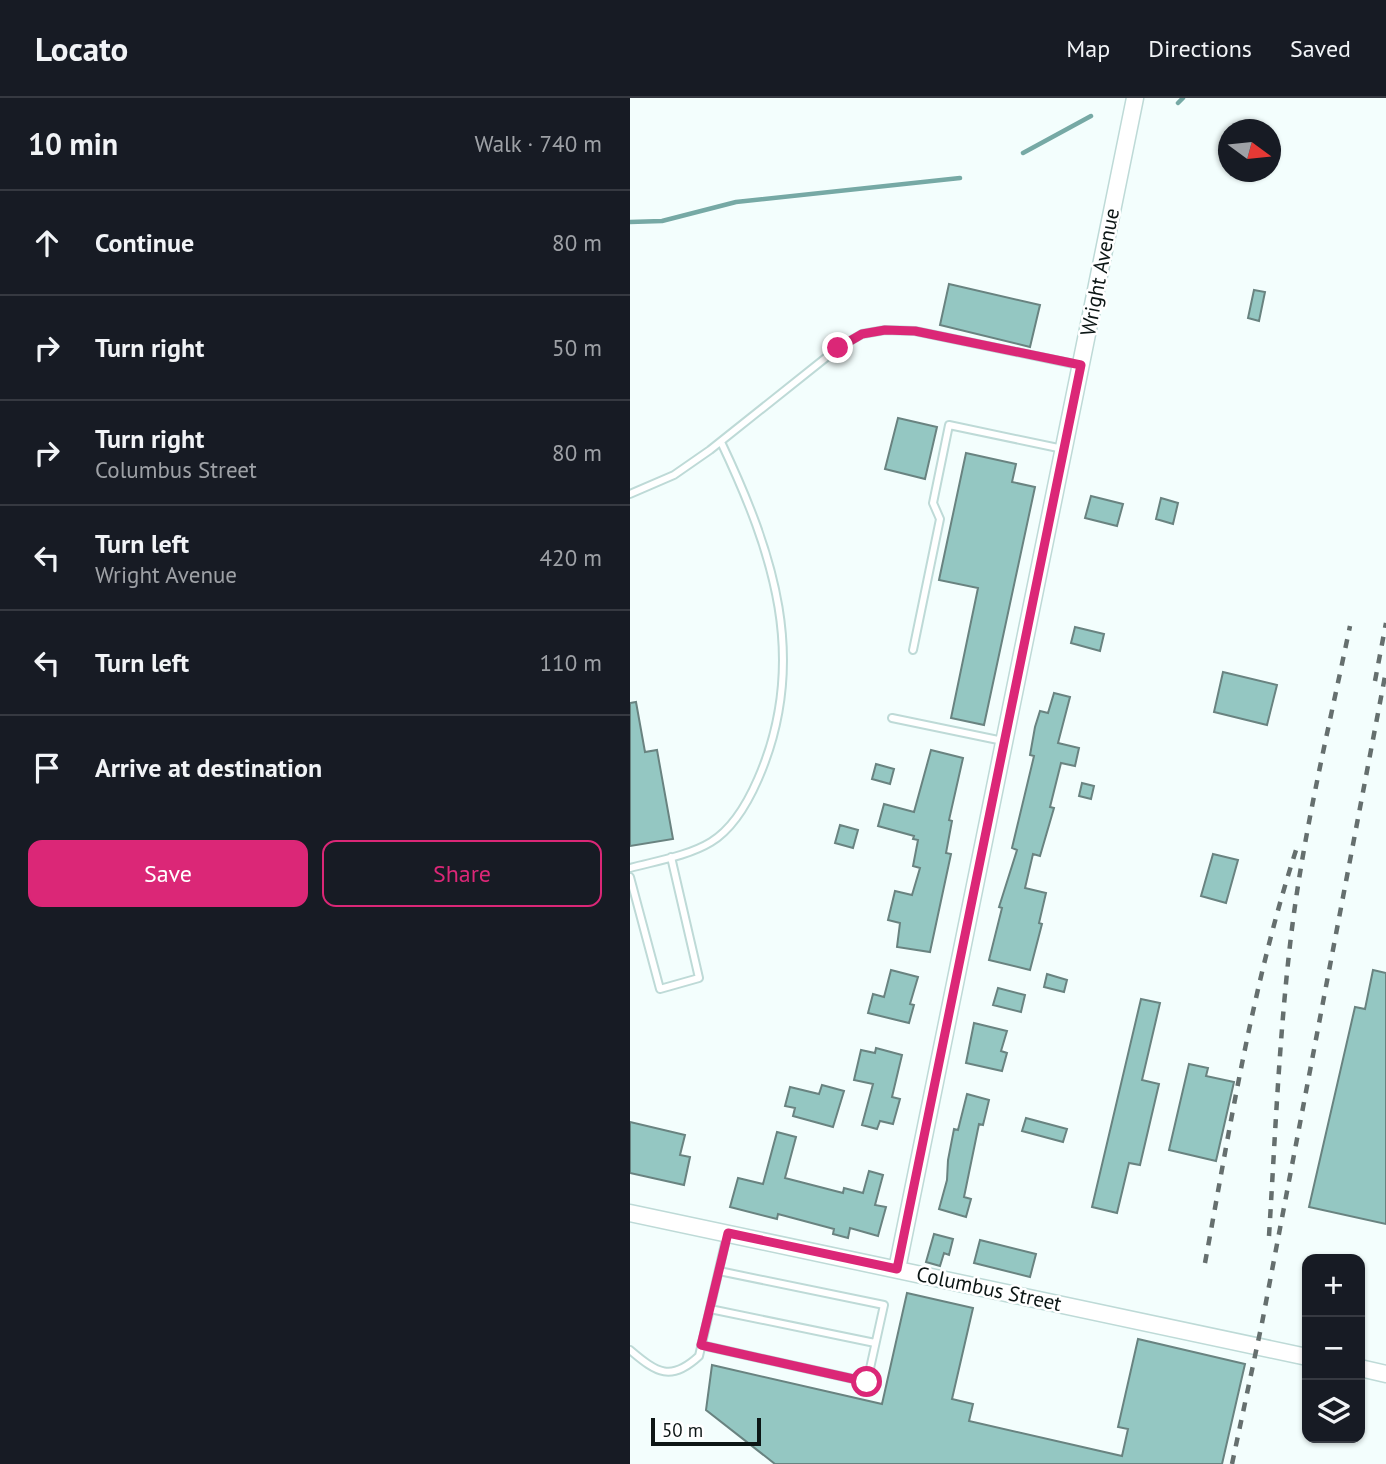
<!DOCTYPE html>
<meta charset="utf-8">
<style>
body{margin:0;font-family:"PT Sans",sans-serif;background:#242831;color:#f1f3f6}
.controls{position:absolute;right:21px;bottom:21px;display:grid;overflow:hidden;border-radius:14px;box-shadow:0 2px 5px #0004}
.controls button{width:63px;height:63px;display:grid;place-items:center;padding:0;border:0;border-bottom:2px solid #363941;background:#171b24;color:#f1f3f6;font:35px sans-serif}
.compass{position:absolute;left:588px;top:21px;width:63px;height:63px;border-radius:50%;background:#171b24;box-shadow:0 2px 5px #0004;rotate:105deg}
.scale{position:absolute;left:21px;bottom:18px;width:110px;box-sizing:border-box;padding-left:7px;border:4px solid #0c1615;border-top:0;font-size:19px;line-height:24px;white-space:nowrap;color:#0c1615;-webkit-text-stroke:5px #fff;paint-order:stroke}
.stop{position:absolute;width:21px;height:21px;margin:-16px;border:5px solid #db2777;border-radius:50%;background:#fff}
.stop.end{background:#db2777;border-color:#fff;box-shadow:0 2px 7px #0008}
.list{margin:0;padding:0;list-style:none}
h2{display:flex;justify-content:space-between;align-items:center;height:91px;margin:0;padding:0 28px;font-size:30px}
h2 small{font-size:23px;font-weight:400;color:#9ea1a6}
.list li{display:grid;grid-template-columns:46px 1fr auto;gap:21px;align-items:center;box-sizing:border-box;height:105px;padding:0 28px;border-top:2px solid #363941}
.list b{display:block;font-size:26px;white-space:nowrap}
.list p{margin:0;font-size:23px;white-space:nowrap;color:#9ea1a6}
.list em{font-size:23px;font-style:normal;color:#9ea1a6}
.actions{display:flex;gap:14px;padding:21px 28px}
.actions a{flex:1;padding:16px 0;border:2px solid #db2777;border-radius:14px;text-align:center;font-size:24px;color:#db2777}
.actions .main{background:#db2777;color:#fff}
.icon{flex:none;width:38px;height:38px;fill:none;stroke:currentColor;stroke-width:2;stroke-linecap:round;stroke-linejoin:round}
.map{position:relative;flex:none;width:756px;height:1366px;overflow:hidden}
header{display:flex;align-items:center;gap:42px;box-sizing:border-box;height:98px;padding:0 35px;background:#171b24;border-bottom:2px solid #363941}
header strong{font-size:33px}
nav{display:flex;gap:38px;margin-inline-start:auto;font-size:24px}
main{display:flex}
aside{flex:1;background:#171b24}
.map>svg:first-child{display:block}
</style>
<header>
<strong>Locato</strong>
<nav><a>Map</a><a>Directions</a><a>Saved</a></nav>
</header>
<main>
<aside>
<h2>10 min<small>Walk · 740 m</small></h2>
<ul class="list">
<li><svg class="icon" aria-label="ahead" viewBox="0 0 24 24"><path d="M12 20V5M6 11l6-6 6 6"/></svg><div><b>Continue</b></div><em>80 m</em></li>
<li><svg class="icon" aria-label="right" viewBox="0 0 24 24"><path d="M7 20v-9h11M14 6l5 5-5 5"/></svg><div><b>Turn right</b></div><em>50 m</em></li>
<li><svg class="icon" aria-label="right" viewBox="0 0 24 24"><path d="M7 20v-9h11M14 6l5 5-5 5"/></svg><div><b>Turn right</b><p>Columbus Street</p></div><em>80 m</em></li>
<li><svg class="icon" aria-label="left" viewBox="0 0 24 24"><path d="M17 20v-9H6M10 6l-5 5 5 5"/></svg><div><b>Turn left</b><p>Wright Avenue</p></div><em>420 m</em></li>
<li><svg class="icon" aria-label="left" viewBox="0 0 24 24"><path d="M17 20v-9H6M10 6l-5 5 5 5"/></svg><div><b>Turn left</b></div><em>110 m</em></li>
<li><svg class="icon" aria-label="arrive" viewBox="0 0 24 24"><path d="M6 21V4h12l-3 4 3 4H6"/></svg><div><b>Arrive at destination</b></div></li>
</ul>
<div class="actions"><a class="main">Save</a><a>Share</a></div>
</aside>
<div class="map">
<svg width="756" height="1366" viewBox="0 0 756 1366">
<rect width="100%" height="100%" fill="#f3fefd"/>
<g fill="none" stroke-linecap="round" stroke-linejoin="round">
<path stroke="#76a9a5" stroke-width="4.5" d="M 548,5 L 553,0
M 393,55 L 461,18
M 0,124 L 32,123 L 106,104 L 330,80"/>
</g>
<path fill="#94c7c2" stroke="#698380" stroke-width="2" d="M 319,186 L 410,207 L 400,249 L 310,227 Z
M 624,192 L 635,194 L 629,223 L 618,220 Z
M 268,320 L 307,329 L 295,381 L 255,371 Z
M 336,355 L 386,366 L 382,384 L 405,389 L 354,627 L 321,620 L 348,490 L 309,482 Z
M 461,398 L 493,406 L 487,428 L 455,420 Z
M 531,400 L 548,405 L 543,426 L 526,421 Z
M 445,529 L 474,536 L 470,553 L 441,545 Z
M 593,574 L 647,587 L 637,627 L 584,614 Z
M 424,595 L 440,599 L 428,645 L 449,650 L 445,668 L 431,665 L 420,709 L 424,710 L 410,758 L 403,756 L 395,790 L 416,795 L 409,825 L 412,826 L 400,872 L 359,862 L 372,810 L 369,809 L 387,752 L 382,750 L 404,658 L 400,657 L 405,629 L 410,613 L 418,615 Z
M 6,604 L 15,654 L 27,652 L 43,741 L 0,748 L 0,605 Z
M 301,652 L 333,660 L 319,722 L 322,723 L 316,755 L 321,756 L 300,854 L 267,849 L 270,825 L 258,822 L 265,793 L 282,797 L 290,770 L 283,768 L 288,742 L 283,741 L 284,738 L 248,728 L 254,706 L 284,714 Z
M 246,666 L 264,671 L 260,686 L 242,681 Z
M 452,685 L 464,688 L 461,701 L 449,698 Z
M 210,727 L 228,732 L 223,750 L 205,745 Z
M 583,756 L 608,762 L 596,805 L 571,798 Z
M 261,872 L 288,879 L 280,906 L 284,907 L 279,925 L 238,915 L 243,896 L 254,899 Z
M 743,872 L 756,875 L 756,1126 L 679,1109 L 725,909 L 735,911 Z
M 417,876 L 437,882 L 434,894 L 414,889 Z
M 368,890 L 395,897 L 391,914 L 363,907 Z
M 511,901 L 530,905 L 512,982 L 529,986 L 510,1067 L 499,1065 L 487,1115 L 462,1109 Z
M 344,925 L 377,933 L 371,953 L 377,955 L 372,973 L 336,965 Z
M 246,950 L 272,957 L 262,999 L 270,1001 L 263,1026 L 250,1023 L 247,1031 L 232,1027 L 243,986 L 224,982 L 231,952 L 245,955 Z
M 559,966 L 578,970 L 576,978 L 604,984 L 586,1063 L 539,1052 Z
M 192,987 L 214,993 L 203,1029 L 163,1018 L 165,1010 L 155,1008 L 160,989 L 189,996 Z
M 337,996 L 359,1002 L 353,1027 L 349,1026 L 334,1099 L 341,1101 L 336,1119 L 309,1111 L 317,1082 L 318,1062 L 324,1031 L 328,1032 Z
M 396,1020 L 437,1031 L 433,1044 L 392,1033 Z
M 0,1024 L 55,1037 L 50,1057 L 60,1059 L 54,1087 L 0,1075 Z
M 147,1034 L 166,1039 L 155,1080 L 213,1095 L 214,1090 L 233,1095 L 239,1073 L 253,1077 L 245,1107 L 256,1109 L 248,1138 L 220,1130 L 218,1140 L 203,1136 L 204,1131 L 148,1116 L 147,1121 L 100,1109 L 108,1080 L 133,1086 Z
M 304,1136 L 323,1141 L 319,1157 L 314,1155 L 310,1168 L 296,1164 Z
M 350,1142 L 406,1156 L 400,1179 L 344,1165 Z
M 277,1195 L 343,1210 L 322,1301 L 343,1306 L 339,1323 L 492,1358 L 498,1331 L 488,1329 L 508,1241 L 615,1266 L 592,1366 L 145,1366 L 76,1312 L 82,1267 L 252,1306 Z"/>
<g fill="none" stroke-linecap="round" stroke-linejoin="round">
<defs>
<path id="lane" d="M 0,396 L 44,377 L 80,352 L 208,250 L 232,236 L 255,232 L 285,233 L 449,267
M 283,552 L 310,421 L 303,405 L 319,327 L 433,351
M 262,620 L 373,643
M 0,770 C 26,763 58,758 81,744 C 104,730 118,704 128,681 C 180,562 143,454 91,344
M 0,779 L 30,891 L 69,880 L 41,759
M 80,1211 L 245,1245
M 71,1247 L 237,1284 L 254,1207 L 89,1173
M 0,1252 C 27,1275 41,1284 69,1258 L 97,1137"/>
<path id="secondary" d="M 0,1115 L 677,1259
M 267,1171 L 505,0
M 730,1270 L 756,1276"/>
</defs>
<use href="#lane" stroke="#bedad7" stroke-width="10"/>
<use href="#secondary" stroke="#bedad7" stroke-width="19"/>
<use href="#lane" stroke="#fff" stroke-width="6"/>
<use href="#secondary" stroke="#fff" stroke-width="16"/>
<path stroke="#656f6e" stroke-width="4.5" stroke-dasharray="9 9" stroke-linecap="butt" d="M 745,583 L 756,525
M 639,1138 C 645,1041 649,943 660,847 C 672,740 698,634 720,528
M 575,1165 C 601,1024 623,883 668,746
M 602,1366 L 632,1225 L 756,573"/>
</g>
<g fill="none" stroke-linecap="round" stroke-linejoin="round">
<path stroke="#db2777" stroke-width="9" d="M 208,250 L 232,236 L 255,232 L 285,233 L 451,267 L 267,1171 L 98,1135 L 71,1247 L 237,1284"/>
</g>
<g text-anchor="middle" stroke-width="5" stroke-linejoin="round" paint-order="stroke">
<g font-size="21" fill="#0c1615" stroke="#fff">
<text transform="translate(470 174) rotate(-79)" y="7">Wright Avenue</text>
<text transform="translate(359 1191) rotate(12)" y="7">Columbus Street</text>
</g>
</g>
</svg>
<div class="controls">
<button>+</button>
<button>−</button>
<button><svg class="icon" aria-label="layers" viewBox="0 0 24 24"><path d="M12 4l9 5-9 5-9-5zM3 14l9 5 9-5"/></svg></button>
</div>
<svg class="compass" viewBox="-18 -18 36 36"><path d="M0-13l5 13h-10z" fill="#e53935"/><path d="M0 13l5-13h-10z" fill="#9ea1a6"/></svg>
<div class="scale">50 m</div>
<div class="stop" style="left:237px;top:1284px"></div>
<div class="stop end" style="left:208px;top:250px"></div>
</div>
</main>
